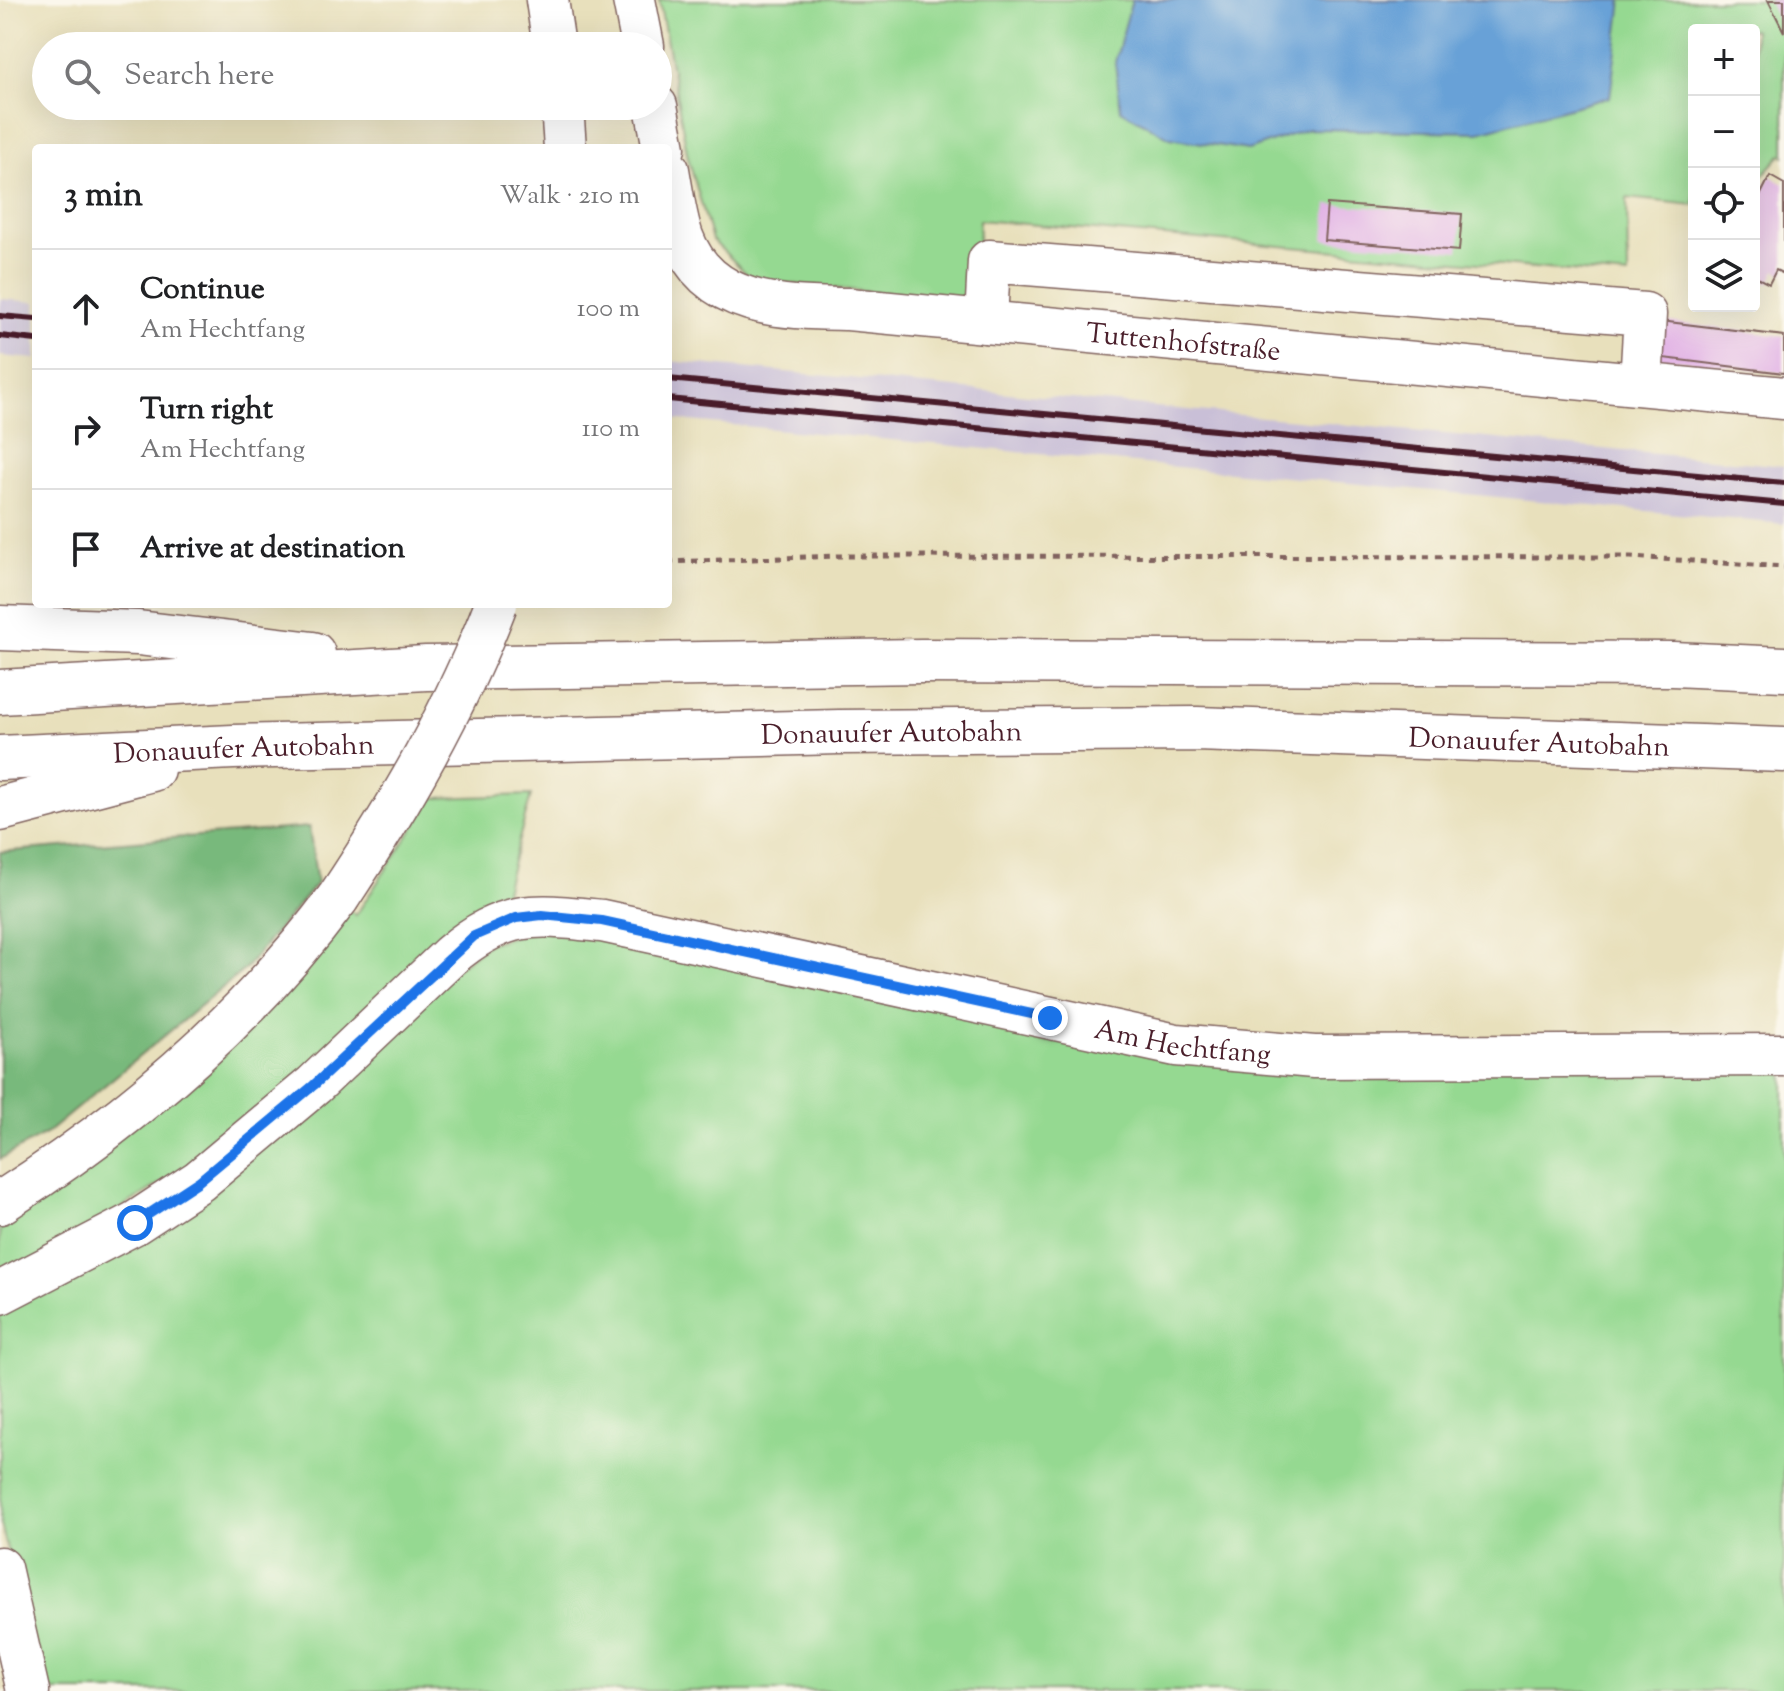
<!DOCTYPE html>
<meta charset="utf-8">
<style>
body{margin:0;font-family:"Sorts Mill Goudy",serif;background:#f6f6f6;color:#202124}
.controls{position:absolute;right:24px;top:24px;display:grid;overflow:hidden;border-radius:8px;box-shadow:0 8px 32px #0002}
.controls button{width:72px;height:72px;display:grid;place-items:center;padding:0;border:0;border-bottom:2px solid #e0e0e0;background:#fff;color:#202124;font:40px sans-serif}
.stop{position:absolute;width:24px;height:24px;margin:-18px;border:6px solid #1a73e8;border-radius:50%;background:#fff}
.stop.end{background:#1a73e8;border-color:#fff;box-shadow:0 2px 8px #0008}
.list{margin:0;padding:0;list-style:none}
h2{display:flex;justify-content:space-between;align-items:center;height:104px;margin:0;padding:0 32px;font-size:34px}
h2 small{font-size:26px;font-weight:400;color:#757577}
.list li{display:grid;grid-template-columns:52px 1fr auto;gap:24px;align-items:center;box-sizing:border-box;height:120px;padding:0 32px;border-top:2px solid #e0e0e0}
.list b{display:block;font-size:30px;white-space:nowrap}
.list p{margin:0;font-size:26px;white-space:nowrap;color:#757577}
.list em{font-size:26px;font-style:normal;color:#757577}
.icon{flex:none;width:44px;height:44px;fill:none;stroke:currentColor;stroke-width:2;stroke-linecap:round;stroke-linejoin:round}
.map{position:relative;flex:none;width:1784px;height:1691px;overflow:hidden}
.search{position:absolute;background:#fff;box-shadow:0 8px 32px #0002;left:32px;top:32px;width:640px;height:88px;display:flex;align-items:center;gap:20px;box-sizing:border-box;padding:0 28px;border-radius:44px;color:#757577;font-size:30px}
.panel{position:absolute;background:#fff;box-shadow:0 8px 32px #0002;left:32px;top:144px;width:640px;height:464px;border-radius:8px}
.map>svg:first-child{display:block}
</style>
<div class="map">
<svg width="1784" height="1691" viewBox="0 0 1784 1691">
<rect width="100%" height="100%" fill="#fbf7ec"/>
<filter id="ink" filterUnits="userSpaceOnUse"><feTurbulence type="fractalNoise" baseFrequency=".0125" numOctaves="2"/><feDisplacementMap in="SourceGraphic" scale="16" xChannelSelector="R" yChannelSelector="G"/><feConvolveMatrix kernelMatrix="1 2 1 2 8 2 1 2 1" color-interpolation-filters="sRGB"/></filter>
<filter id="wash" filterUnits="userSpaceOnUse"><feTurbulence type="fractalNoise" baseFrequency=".006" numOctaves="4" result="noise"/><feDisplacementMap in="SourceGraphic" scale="32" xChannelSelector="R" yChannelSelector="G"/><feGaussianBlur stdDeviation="1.8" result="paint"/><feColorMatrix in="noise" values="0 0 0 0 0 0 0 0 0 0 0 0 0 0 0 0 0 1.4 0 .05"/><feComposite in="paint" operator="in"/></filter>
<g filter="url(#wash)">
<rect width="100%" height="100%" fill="#e8e0bc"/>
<path fill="#c9bfd7" d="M 0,299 L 36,302 L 36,359 L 0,356 Z
M 668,361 L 1784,466 L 1784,524 L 668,419 Z"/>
<path fill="#95d991" stroke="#707c5e" stroke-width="2" d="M 659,0 L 1784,0 L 1784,156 L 1781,155 L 1754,185 L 1754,30 L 1694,30 L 1694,205 L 1627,198 L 1628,276 L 979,220 L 977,303 L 753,280 L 712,240 L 688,158 Z
M 531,795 L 499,913 L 243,1133 L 0,1282 L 0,1223 L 350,911 L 356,915 L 433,798 Z
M 535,930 L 594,933 L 1109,1043 L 1784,1067 L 1784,1691 L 41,1691 L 0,1520 L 0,1307 L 490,943 Z"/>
<path fill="#78b97b" stroke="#616c53" stroke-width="2" d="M 309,827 L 317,883 L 245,969 L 47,1133 L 0,1159 L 0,852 Z"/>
<path fill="#68a1d7" stroke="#596081" stroke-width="2" d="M 1132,0 L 1622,0 L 1610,97 L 1479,132 L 1308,129 L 1248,150 L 1170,138 L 1121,110 L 1115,62 Z"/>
<g id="blocks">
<path fill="#e0aee5" d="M 1768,0 L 1784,0 L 1784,32 Z
M 1770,176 L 1784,184 L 1784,274 L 1776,270 L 1769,284 L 1754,276 L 1754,208 Z
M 1327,204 L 1462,214 L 1459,251 L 1324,240 Z
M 1660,321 L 1784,336 L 1784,373 L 1655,357 Z"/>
</g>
</g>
<g filter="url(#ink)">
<use href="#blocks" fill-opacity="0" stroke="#81635e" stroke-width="2"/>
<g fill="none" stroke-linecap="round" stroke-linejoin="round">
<defs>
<g id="minor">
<path d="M 547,0 L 554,46"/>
<path d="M 634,0 L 643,46"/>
<path d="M 562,106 L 565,148"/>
<path d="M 656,106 L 664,148"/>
<path id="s1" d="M 668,170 C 672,192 675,216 682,237 C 708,308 784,308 848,309 L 1784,398"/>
<path d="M 986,322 L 989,261 L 1645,314 L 1641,384"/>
<path d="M 0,1203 C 130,1120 246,1022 338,898"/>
<path id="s2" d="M 0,1293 L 135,1223 L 199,1181 L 314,1085 L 451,955 C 506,909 535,914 602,921 L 1176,1045 L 1314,1057 L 1784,1055"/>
<path d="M 0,1568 L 28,1691"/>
</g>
<g id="highway">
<path d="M 0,628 L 138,633 L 313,654"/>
<path d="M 0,692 L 426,668 L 922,661 L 1673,664 L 1784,669"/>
<path id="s3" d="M 0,758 L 233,747 L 839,732 L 1197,729 L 1784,750"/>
<path d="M 0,809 L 152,769"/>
</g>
</defs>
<use href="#minor" stroke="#81635e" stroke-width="45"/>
<use href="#highway" stroke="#81635e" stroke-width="47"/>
<path stroke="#81635e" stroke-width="5" stroke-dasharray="6 6" stroke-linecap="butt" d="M 668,562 L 837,556 L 1631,557 L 1784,567"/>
<use href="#minor" stroke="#fff" stroke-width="42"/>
<use href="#highway" stroke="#fff" stroke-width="44"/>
<path stroke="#4a1f2b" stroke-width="6" d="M 0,316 L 36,319
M 0,336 L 36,340
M 668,379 L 1784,483
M 668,399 L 1784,504"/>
<defs>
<path id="minor-bridge" d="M 338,898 C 400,805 456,709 496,604"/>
</defs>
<use href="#minor-bridge" stroke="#81635e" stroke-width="45" stroke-linecap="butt"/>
<use href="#minor-bridge" stroke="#fff" stroke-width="42"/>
</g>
</g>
<g fill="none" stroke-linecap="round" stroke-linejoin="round" filter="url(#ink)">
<path stroke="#1a73e8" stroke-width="10" d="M 135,1223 L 199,1181 L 314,1085 L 474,936 L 516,918 L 542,915 L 602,921 L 1050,1018"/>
</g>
<g text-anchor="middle" stroke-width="6" stroke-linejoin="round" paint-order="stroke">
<g font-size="28" fill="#4a1f2b" stroke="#fbf7ec">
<text dy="10" stroke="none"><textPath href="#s1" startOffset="600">Tuttenhofstraße</textPath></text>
<text dy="10" stroke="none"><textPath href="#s3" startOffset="892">Donauufer Autobahn</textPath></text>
<text dy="10" stroke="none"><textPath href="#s3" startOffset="1540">Donauufer Autobahn</textPath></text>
<text dy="10" stroke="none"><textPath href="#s3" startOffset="244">Donauufer Autobahn</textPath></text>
<text dy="10" stroke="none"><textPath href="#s2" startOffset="1322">Am Hechtfang</textPath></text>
</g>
</g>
</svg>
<div class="controls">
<button>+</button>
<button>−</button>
<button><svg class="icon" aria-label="locate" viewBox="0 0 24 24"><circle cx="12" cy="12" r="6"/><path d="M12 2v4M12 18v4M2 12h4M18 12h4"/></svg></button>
<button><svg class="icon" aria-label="layers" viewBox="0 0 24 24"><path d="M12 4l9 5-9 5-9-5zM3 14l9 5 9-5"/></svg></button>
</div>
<div class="stop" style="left:135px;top:1223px"></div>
<div class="stop end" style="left:1050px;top:1018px"></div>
<div class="search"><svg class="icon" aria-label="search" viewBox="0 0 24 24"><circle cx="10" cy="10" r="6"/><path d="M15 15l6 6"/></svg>Search here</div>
<section class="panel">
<h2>3 min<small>Walk · 210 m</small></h2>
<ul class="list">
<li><svg class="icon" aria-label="ahead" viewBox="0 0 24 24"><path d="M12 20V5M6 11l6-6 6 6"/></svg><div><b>Continue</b><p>Am Hechtfang</p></div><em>100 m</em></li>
<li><svg class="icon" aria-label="right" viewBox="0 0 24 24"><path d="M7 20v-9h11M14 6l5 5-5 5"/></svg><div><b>Turn right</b><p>Am Hechtfang</p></div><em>110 m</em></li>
<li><svg class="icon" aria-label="arrive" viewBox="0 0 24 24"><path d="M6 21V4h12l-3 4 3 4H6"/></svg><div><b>Arrive at destination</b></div></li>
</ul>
</section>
</div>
